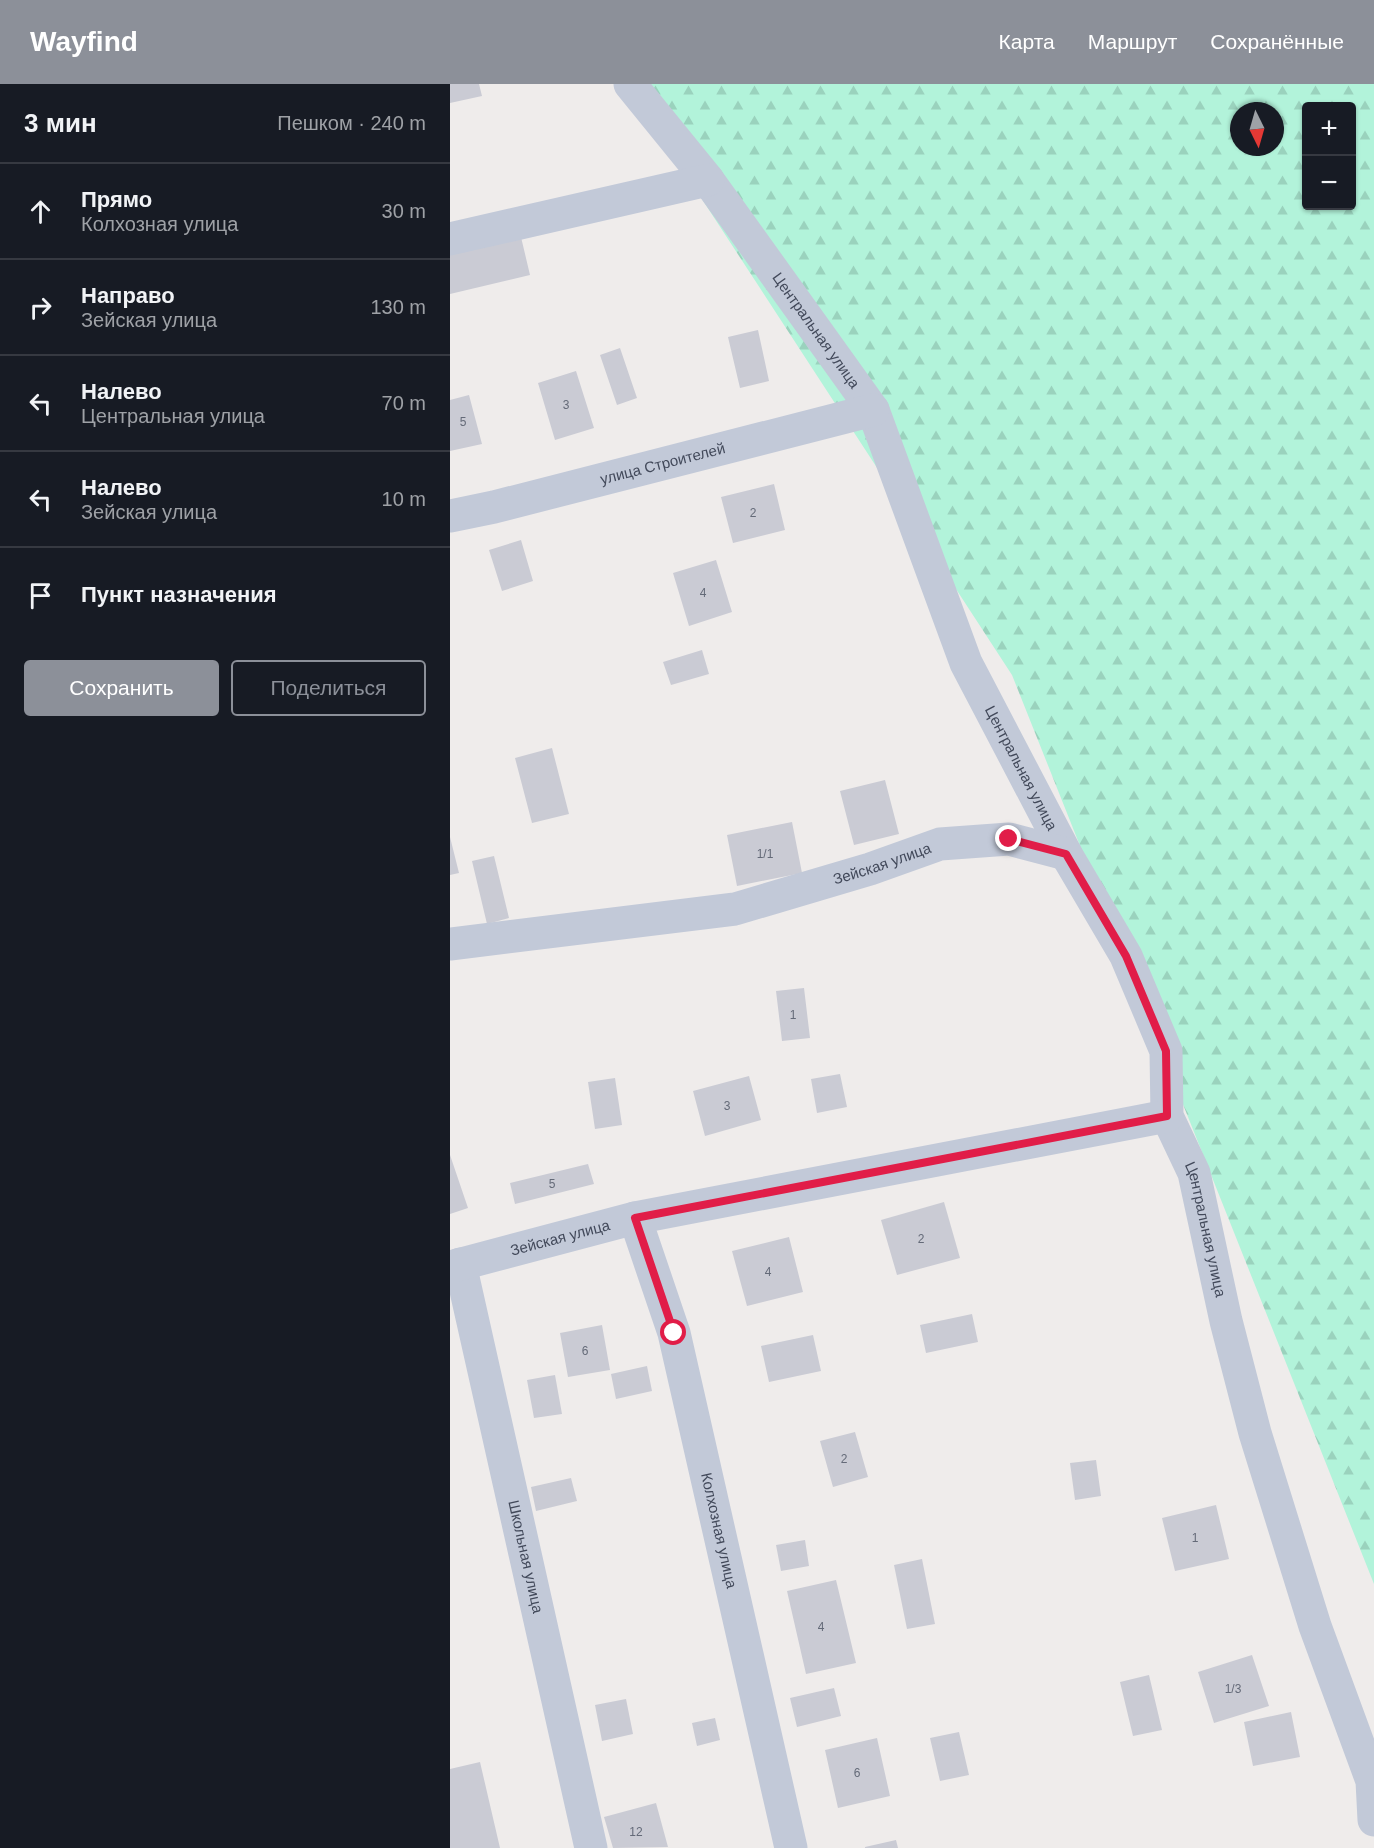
<!DOCTYPE html>
<html lang="ru">
<meta charset="utf-8">
<style>
body{margin:0;font-family:Helvetica,sans-serif;background:#20242c;color:#f1f3f6}
.controls{position:absolute;right:18px;top:18px;display:grid;overflow:hidden;border-radius:6px;box-shadow:0 2px 4px #0004}
.controls button{width:54px;height:54px;display:grid;place-items:center;padding:0;border:0;border-bottom:2px solid #363941;background:#171b24;color:#f1f3f6;font:30px sans-serif}
.compass{position:absolute;left:780px;top:18px;width:54px;height:54px;border-radius:50%;background:#171b24;box-shadow:0 2px 4px #0004;rotate:175deg}
.stop{position:absolute;width:18px;height:18px;margin:-14px;border:4px solid #e11d48;border-radius:50%;background:#fff}
.stop.end{background:#e11d48;border-color:#fff;box-shadow:0 2px 6px #0008}
.list{margin:0;padding:0;list-style:none}
h2{display:flex;justify-content:space-between;align-items:center;height:78px;margin:0;padding:0 24px;font-size:26px}
h2 small{font-size:20px;font-weight:400;color:#9ea1a6}
.list li{display:grid;grid-template-columns:39px 1fr auto;gap:18px;align-items:center;box-sizing:border-box;height:96px;padding:0 24px;border-top:2px solid #363941}
.list b{display:block;font-size:22px;white-space:nowrap}
.list p{margin:0;font-size:20px;white-space:nowrap;color:#9ea1a6}
.list em{font-size:20px;font-style:normal;color:#9ea1a6}
.actions{display:flex;gap:12px;padding:18px 24px}
.actions a{flex:1;padding:14px 0;border:2px solid #8c9099;border-radius:6px;text-align:center;font-size:21px;color:#8c9099}
.actions .main{background:#8c9099;color:#fff}
.icon{flex:none;width:33px;height:33px;fill:none;stroke:currentColor;stroke-width:2;stroke-linecap:round;stroke-linejoin:round}
.map{position:relative;flex:none;width:924px;height:1764px;overflow:hidden}
header{display:flex;align-items:center;gap:36px;box-sizing:border-box;height:84px;padding:0 30px;background:#8c9099;color:#fff}
header strong{font-size:28px}
nav{display:flex;gap:33px;margin-inline-start:auto;font-size:21px}
main{display:flex}
aside{flex:1;background:#171b24}
.map>svg:first-child{display:block}
</style>
<header>
<strong>Wayfind</strong>
<nav><a>Карта</a><a>Маршрут</a><a>Сохранённые</a></nav>
</header>
<main>
<aside>
<h2>3 мин<small>Пешком · 240 m</small></h2>
<ul class="list">
<li><svg class="icon" aria-label="ahead" viewBox="0 0 24 24"><path d="M12 20V5M6 11l6-6 6 6"/></svg><div><b>Прямо</b><p>Колхозная улица</p></div><em>30 m</em></li>
<li><svg class="icon" aria-label="right" viewBox="0 0 24 24"><path d="M7 20v-9h11M14 6l5 5-5 5"/></svg><div><b>Направо</b><p>Зейская улица</p></div><em>130 m</em></li>
<li><svg class="icon" aria-label="left" viewBox="0 0 24 24"><path d="M17 20v-9H6M10 6l-5 5 5 5"/></svg><div><b>Налево</b><p>Центральная улица</p></div><em>70 m</em></li>
<li><svg class="icon" aria-label="left" viewBox="0 0 24 24"><path d="M17 20v-9H6M10 6l-5 5 5 5"/></svg><div><b>Налево</b><p>Зейская улица</p></div><em>10 m</em></li>
<li><svg class="icon" aria-label="arrive" viewBox="0 0 24 24"><path d="M6 21V4h12l-3 4 3 4H6"/></svg><div><b>Пункт назначения</b></div></li>
</ul>
<div class="actions"><a class="main">Сохранить</a><a>Поделиться</a></div>
</aside>
<div class="map">
<svg width="924" height="1764" viewBox="0 0 924 1764">
<defs>
<pattern id="forest-firs" width="22" height="20" patternUnits="userSpaceOnUse" patternTransform="scale(1.5)"><rect width="22" height="20" fill="#b2f3da"/><path d="M5 1l3.5 6h-7zM16 11l3.5 6h-7z" fill="#9ad2bd"/></pattern>
</defs>
<rect width="100%" height="100%" fill="#efeceb"/>
<path fill="url(#forest-firs)" fill-rule="evenodd" d="M 177,0 L 924,0 L 924,1500 L 562,591 ZM 856,22 L 902,22 L 902,122 L 856,122 ZM 789,27 L 825,27 L 825,63 L 789,63 Z"/>
<path fill="#cacbd4" d="M 0,0 L 29,0 L 32,12 L 0,19 Z
M 71,153 L 80,191 L 0,210 L 0,169 Z
M 308,246 L 319,297 L 290,304 L 278,253 Z
M 170,264 L 187,314 L 167,321 L 150,271 Z
M 126,287 L 144,344 L 105,356 L 88,299 Z
M 19,311 L 32,360 L 0,367 L 0,316 Z
M 324,400 L 335,446 L 283,459 L 271,413 Z
M 71,456 L 83,497 L 52,507 L 39,466 Z
M 266,476 L 282,528 L 239,542 L 223,489 Z
M 252,566 L 259,590 L 221,601 L 213,578 Z
M 102,664 L 119,730 L 82,739 L 65,674 Z
M 435,696 L 449,750 L 404,761 L 390,707 Z
M 342,738 L 352,789 L 287,802 L 277,751 Z
M 0,753 L 9,789 L 0,791 Z
M 44,772 L 59,834 L 37,840 L 22,777 Z
M 354,904 L 360,954 L 332,957 L 326,907 Z
M 390,990 L 397,1023 L 367,1029 L 361,995 Z
M 299,992 L 311,1036 L 255,1052 L 243,1007 Z
M 165,994 L 172,1041 L 145,1045 L 138,998 Z
M 0,1071 L 18,1124 L 0,1130 Z
M 138,1080 L 144,1100 L 65,1120 L 60,1099 Z
M 494,1118 L 510,1174 L 447,1191 L 431,1136 Z
M 339,1153 L 353,1208 L 297,1222 L 282,1167 Z
M 522,1230 L 528,1258 L 476,1269 L 470,1241 Z
M 152,1241 L 160,1286 L 118,1293 L 110,1249 Z
M 363,1251 L 371,1287 L 319,1298 L 311,1262 Z
M 197,1282 L 202,1307 L 166,1315 L 161,1290 Z
M 105,1291 L 112,1330 L 84,1334 L 77,1296 Z
M 405,1348 L 418,1393 L 383,1403 L 370,1357 Z
M 646,1376 L 651,1412 L 625,1416 L 620,1379 Z
M 121,1394 L 127,1417 L 86,1427 L 81,1403 Z
M 766,1421 L 779,1475 L 725,1487 L 712,1434 Z
M 355,1456 L 359,1482 L 331,1487 L 326,1461 Z
M 472,1475 L 485,1540 L 457,1545 L 444,1481 Z
M 386,1496 L 406,1579 L 356,1590 L 337,1507 Z
M 802,1571 L 819,1622 L 764,1639 L 748,1588 Z
M 699,1591 L 712,1646 L 683,1652 L 670,1598 Z
M 384,1604 L 391,1632 L 347,1643 L 340,1614 Z
M 176,1615 L 183,1650 L 152,1657 L 145,1621 Z
M 841,1628 L 850,1673 L 803,1682 L 794,1638 Z
M 265,1634 L 270,1656 L 247,1662 L 242,1639 Z
M 509,1648 L 519,1691 L 490,1697 L 480,1654 Z
M 427,1654 L 440,1712 L 388,1724 L 375,1666 Z
M 30,1678 L 50,1764 L 0,1764 L 0,1685 Z
M 206,1719 L 218,1763 L 163,1764 L 154,1733 Z
M 446,1756 L 448,1764 L 415,1764 L 415,1763 Z"/>
<g fill="none" stroke-linecap="round" stroke-linejoin="round">
<g stroke="#c2c9d8" stroke-width="33">
<path id="s1" d="M 180,0 L 258,96 L 423,326 L 516,579 L 616,770 L 676,872 L 716,967 L 717,1032 L 744,1089 L 776,1237 L 805,1349 L 865,1542 L 922,1697 L 924,1736"/>
<path d="M 0,155 L 258,96"/>
<path id="s2" d="M 0,432 L 44,423 L 423,326"/>
<path id="s3" d="M 0,860 L 285,825 L 420,785 L 490,760 L 559,755 L 616,770"/>
<path id="s4" d="M 185,1134 L 224,1249 L 341,1764"/>
<path id="s5" d="M 10,1180 L 141,1764"/>
<path id="s6" d="M 0,1183 L 185,1134 L 717,1032"/>
</g>
</g>
<g fill="none" stroke-linecap="round" stroke-linejoin="round">
<path stroke="#e11d48" stroke-width="8" d="M 224,1249 L 185,1134 L 717,1032 L 716,967 L 676,872 L 616,770 L 559,755"/>
</g>
<g text-anchor="middle" stroke-width="4.5" stroke-linejoin="round" paint-order="stroke">
<g font-size="12" fill="#646a78">
<text x="116" y="325">3</text>
<text x="13" y="342">5</text>
<text x="303" y="433">2</text>
<text x="253" y="513">4</text>
<text x="315" y="774">1/1</text>
<text x="343" y="935">1</text>
<text x="277" y="1026">3</text>
<text x="102" y="1104">5</text>
<text x="471" y="1159">2</text>
<text x="318" y="1192">4</text>
<text x="135" y="1271">6</text>
<text x="394" y="1379">2</text>
<text x="745" y="1458">1</text>
<text x="371" y="1547">4</text>
<text x="783" y="1609">1/3</text>
<text x="407" y="1693">6</text>
<text x="186" y="1752">12</text>
</g>
<g font-size="15" fill="#42495a" stroke="#fff">
<text dy="5" stroke="none"><textPath href="#s1" startOffset="309">Центральная улица</textPath></text>
<text dy="5" stroke="none"><textPath href="#s2" startOffset="219">улица Строителей</textPath></text>
<text dy="5" stroke="none"><textPath href="#s1" startOffset="795">Центральная улица</textPath></text>
<text dy="5" stroke="none"><textPath href="#s3" startOffset="441">Зейская улица</textPath></text>
<text dy="5" stroke="none"><textPath href="#s1" startOffset="1299">Центральная улица</textPath></text>
<text dy="5" stroke="none"><textPath href="#s6" startOffset="114">Зейская улица</textPath></text>
<text dy="5" stroke="none"><textPath href="#s4" startOffset="324">Колхозная улица</textPath></text>
<text dy="5" stroke="none"><textPath href="#s5" startOffset="300">Школьная улица</textPath></text>
</g>
</g>
</svg>
<div class="controls">
<button>+</button>
<button>−</button>
</div>
<svg class="compass" viewBox="-18 -18 36 36"><path d="M0-13l5 13h-10z" fill="#e53935"/><path d="M0 13l5-13h-10z" fill="#9ea1a6"/></svg>
<div class="stop" style="left:224px;top:1249px"></div>
<div class="stop end" style="left:559px;top:755px"></div>
</div>
</main>
